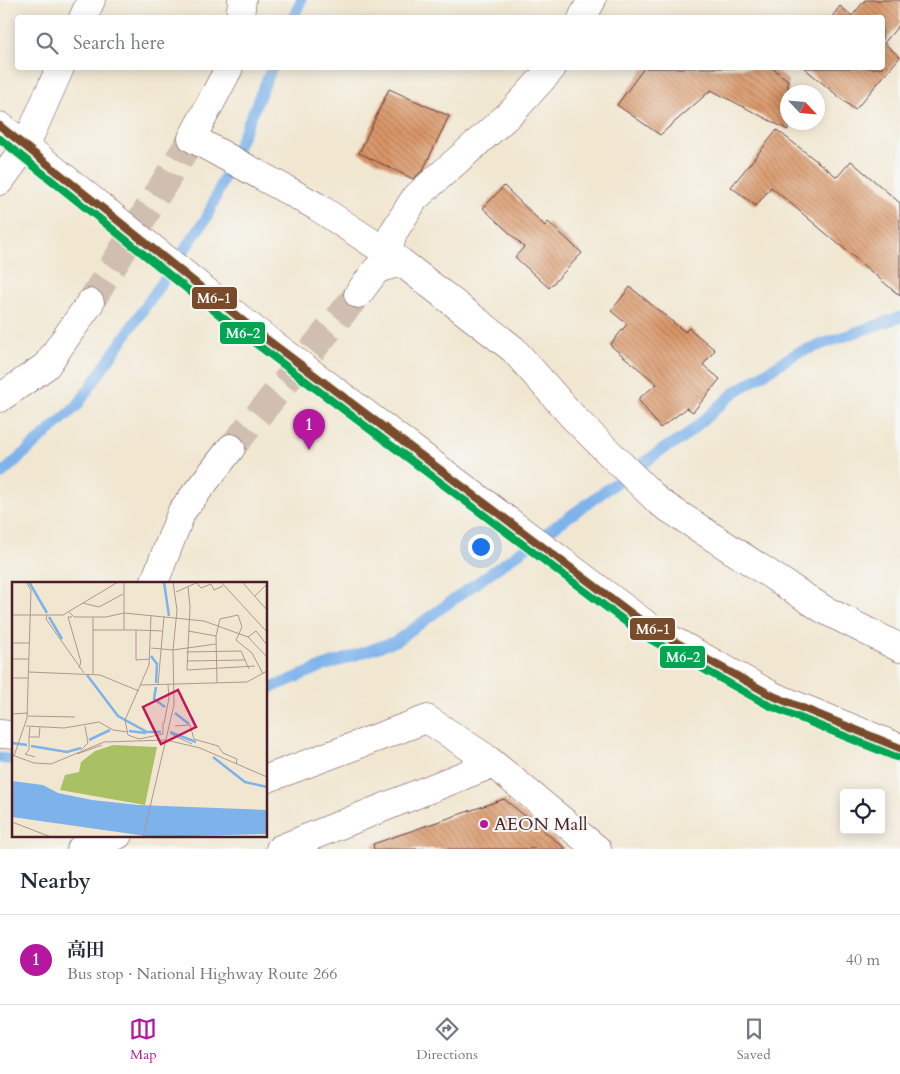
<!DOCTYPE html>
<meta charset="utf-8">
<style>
body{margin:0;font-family:Cardo,"Noto Serif JP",serif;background:#f2f2f3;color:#1f2937}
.controls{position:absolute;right:15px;bottom:15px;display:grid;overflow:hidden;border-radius:5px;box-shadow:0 2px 12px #0003}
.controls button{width:45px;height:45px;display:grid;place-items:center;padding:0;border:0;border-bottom:1px solid #e0e1e3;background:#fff;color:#1f2937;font:25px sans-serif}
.compass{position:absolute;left:780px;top:85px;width:45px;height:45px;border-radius:50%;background:#fff;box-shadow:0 2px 12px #0003;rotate:116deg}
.you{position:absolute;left:480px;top:546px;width:18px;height:18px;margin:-12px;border:4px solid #fff;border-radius:50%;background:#1a73e8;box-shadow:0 0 0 8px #1a73e833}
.badge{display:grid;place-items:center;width:32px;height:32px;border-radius:50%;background:#b5179e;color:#fff;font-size:16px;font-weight:700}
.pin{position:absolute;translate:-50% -41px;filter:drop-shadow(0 1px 2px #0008)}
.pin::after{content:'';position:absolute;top:26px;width:18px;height:15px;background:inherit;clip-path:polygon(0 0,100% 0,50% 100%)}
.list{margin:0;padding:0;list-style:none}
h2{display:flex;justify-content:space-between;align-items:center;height:65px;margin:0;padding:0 20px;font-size:21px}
h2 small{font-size:16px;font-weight:400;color:#747a83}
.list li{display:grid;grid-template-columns:32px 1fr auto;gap:15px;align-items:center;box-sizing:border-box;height:90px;padding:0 20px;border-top:1px solid #e0e1e3}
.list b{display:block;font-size:19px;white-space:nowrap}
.list p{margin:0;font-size:16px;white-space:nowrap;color:#747a83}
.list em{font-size:16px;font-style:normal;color:#747a83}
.icon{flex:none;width:28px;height:28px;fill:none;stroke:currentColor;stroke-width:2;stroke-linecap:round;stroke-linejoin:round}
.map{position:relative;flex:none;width:900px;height:849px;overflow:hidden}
.search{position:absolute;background:#fff;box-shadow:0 2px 12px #0003;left:15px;right:15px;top:15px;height:55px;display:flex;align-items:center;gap:12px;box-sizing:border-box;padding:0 18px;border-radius:5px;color:#747a83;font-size:19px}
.sheet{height:155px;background:#fff}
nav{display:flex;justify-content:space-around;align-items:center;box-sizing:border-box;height:70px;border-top:1px solid #e0e1e3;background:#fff;font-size:14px;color:#747a83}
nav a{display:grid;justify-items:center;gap:2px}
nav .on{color:#b5179e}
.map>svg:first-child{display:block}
</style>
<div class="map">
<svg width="900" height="849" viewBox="0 0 900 849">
<defs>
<pattern id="building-back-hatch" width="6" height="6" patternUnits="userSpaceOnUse" patternTransform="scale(1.25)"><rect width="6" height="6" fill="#d99667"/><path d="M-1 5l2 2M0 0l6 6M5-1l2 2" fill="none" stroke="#b27a55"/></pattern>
</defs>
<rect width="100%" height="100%" fill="#f6f6f2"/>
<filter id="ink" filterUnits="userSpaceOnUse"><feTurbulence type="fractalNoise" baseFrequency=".02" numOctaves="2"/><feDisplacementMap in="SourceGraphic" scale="10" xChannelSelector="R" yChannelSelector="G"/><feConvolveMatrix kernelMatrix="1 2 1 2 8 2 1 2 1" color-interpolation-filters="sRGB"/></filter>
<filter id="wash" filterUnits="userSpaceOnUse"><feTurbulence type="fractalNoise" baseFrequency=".0096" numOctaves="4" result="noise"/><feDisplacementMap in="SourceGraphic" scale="20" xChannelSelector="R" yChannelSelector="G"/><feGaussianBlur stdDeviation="1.12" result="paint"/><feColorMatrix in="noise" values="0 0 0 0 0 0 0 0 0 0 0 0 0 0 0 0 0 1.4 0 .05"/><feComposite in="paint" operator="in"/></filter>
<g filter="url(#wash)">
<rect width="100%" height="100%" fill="#f1e7d1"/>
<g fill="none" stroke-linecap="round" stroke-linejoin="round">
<path stroke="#7db2eb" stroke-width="11" d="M 294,18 L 301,0
M 0,475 L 77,406 L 207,217 L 272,68
M 266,690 L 321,667 L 396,641 L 666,447 L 682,439 L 735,392 L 797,353 L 900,317
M 0,758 L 14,760"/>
</g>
<g id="blocks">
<path fill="url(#building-back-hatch)" d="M 865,0 L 900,0 L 900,24 L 884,43 L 900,57 L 855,110 L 804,68 L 882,68 L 882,18 L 831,18 L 840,6 L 852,16 Z
M 644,68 L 772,68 L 788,80 L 788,130 L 711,90 L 660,135 L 617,105 Z
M 389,89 L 449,116 L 423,170 L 413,179 L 359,153 Z
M 777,130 L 837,177 L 851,161 L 900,203 L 900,296 L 771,187 L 756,206 L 731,187 Z
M 504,186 L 545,226 L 548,222 L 582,253 L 549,288 L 515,257 L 524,247 L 483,208 Z
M 630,287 L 685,332 L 689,328 L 715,350 L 703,365 L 720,379 L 693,412 L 687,408 L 660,428 L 638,399 L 657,384 L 610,345 L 627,324 L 611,311 Z
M 504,799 L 566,849 L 374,849 L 373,844 Z"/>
</g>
</g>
<g filter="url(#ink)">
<use href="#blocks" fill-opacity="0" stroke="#633d44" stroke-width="1"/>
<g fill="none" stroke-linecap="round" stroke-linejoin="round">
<path stroke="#d0bfb0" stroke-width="28" stroke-dasharray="28 14" stroke-linecap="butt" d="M 90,303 L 192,138
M 231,448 L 358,294"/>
<defs>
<path id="minor" d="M 240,18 L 242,0
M 582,18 L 592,0
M 229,68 L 192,138 L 316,206 L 401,262
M 388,253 L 393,233 L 415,198 L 513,111 L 552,68
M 358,294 L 377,269 L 401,262 L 513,349 L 573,417 L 659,502 L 823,609 L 900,648
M 0,398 L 46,366 L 90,303
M 154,583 L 182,511 L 231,448
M 0,734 L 14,735
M 266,779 L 427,719 L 486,758 L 597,849
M 81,849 L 118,835
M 280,849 L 492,764"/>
<path id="major" d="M 83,18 L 91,0
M 0,181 L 25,147 L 60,68"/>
<path id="highway" d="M 0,126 L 253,329 L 652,629 L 773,696 L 900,748"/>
</defs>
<use href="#minor" stroke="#633d44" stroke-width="29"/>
<use href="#major" stroke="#633d44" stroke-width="29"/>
<use href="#highway" stroke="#633d44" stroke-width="29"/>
<use href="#minor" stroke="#fff" stroke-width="28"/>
<use href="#major" stroke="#fff" stroke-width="28"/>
<use href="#highway" stroke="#fff" stroke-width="28"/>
<defs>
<path id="bus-1" d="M 0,126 L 253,329 L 652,629 L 773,696 L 900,748"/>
<path id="bus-2" d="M 0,139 L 247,337 L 646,637 L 768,705 L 896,757"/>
</defs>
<use href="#bus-1" stroke="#f6f6f2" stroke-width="11"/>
<use href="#bus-2" stroke="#f6f6f2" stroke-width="11"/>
<use href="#bus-1" stroke="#7a4b2a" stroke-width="8"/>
<use href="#bus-2" stroke="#00a651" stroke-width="8"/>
</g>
</g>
<circle fill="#b5179e" stroke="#f6f6f2" stroke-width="2" cx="484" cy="824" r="5"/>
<g text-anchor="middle" stroke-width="4" stroke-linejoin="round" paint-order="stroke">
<g font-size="18" fill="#4a1f2b" stroke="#f6f6f2" text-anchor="start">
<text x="494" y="830">AEON Mall</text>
</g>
</g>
<g transform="translate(12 582)">
<rect width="255" height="255" fill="#f1e7d1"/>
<path d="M 101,163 L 145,165 L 133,223 L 48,208 L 53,193 L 67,190 L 69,180 L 83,169 Z" fill="#aac065"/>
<path d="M 0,199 L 31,203 L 46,211 L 80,218 L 126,223 L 255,228 L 255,252 L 141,255 L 0,235 Z" fill="#7db2eb"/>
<path fill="none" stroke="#7db2eb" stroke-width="2.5" d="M 17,0 L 35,31M 152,0 L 157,34M 37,35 L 50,57M 139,74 L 145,82 L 144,101M 75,93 L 106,134 L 135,150 L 149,150M 144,105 L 142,117 L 153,125M 163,131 L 177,142M 117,149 L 134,151M 158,150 L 184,160M 77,158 L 98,148M 0,161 L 15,163M 19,164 L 55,170 L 69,166M 201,175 L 233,200 L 255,205"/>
<path fill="none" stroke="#ae978f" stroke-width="1" d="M 184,0 L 189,6 L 199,2 L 202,8 L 211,4M 209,0 L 255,50M 230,0 L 255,28M 176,5 L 178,25 L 175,88 L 243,84M 164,10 L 184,1M 243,14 L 255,2M 71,21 L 87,25 L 111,12M 57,30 L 62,35 L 94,35 L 112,31 L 192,39 L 236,55 L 255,75M 0,33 L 51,33 L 106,0M 35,33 L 34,37 L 72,91M 139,34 L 137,83 L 113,138 L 116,153 L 127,157 L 151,152 L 151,140M 60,35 L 56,35 L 69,80 L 67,86M 81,48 L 124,48M 112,48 L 112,0M 176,49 L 204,54M 236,55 L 244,49 L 255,63M 0,61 L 18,61M 139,66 L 161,68 L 204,62M 174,70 L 229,69 L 237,87M 0,77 L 17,77M 138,77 L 124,78 L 124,48 L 151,49M 175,79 L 233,78M 17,90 L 88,93 L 127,109M 81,92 L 81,35M 0,96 L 16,96M 205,101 L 204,54 L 208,37 L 226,33 L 230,45 L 224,58 L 240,71 L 251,92M 129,103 L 235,100 L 255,89M 146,103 L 152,34M 0,132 L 16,131M 16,134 L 63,135M 152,141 L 157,116 L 156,103M 14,144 L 52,146 L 87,140 L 101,148 L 116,150M 163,144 L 178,143 L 182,157 L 206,164 L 211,171 L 225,177 L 224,182M 18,145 L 17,155 L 27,155 L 28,145M 159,152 L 180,162M 17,155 L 17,168 L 13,172 L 23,175M 69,168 L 76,161 L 73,144M 65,172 L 90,163M 0,173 L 22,181 L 39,182 L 92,160 L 154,158 L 188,166 L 255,195M 2,174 L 15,136 L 19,8 L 14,0M 0,240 L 39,255M 131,255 L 162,123 L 161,68 L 165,28 L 161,0"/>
<path fill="#c2185b" fill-opacity="0.15" stroke="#c2185b" stroke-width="2.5" d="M 166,108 L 184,145 L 149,162 L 131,125 Z"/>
<rect width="255" height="255" fill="none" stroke="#4a1f2b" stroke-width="2.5"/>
</g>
<g stroke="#f6f6f2" stroke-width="2">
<rect x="191" y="286" width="47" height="24" rx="5" fill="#7a4b2a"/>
<rect x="219" y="321" width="47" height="24" rx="5" fill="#00a651"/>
<rect x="629" y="617" width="47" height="24" rx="5" fill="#7a4b2a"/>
<rect x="659" y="645" width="47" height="24" rx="5" fill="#00a651"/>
</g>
<g font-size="14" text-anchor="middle" font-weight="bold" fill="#fff">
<text x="214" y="303">M6-1</text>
<text x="243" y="338">M6-2</text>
<text x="653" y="634">M6-1</text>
<text x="683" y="662">M6-2</text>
</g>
</svg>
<div class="controls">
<button><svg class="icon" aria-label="locate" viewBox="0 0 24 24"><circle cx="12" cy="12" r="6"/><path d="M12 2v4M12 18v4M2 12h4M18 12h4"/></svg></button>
</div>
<svg class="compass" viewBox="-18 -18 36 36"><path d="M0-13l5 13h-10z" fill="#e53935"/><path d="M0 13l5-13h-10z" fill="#747a83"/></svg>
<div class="you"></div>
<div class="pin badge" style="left:309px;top:450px">1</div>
<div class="search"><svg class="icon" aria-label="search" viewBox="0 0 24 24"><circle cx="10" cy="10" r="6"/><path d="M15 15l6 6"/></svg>Search here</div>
</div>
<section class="sheet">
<h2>Nearby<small></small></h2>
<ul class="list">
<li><span class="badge">1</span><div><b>高田</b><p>Bus stop · National Highway Route 266</p></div><em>40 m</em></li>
</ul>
</section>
<nav>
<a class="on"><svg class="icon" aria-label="map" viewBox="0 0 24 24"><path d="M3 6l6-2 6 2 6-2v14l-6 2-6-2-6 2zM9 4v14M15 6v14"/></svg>Map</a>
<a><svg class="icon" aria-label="directions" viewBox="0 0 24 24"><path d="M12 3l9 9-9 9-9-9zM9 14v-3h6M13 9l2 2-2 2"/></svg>Directions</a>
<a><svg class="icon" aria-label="saved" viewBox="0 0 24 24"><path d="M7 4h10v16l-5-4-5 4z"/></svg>Saved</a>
</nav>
